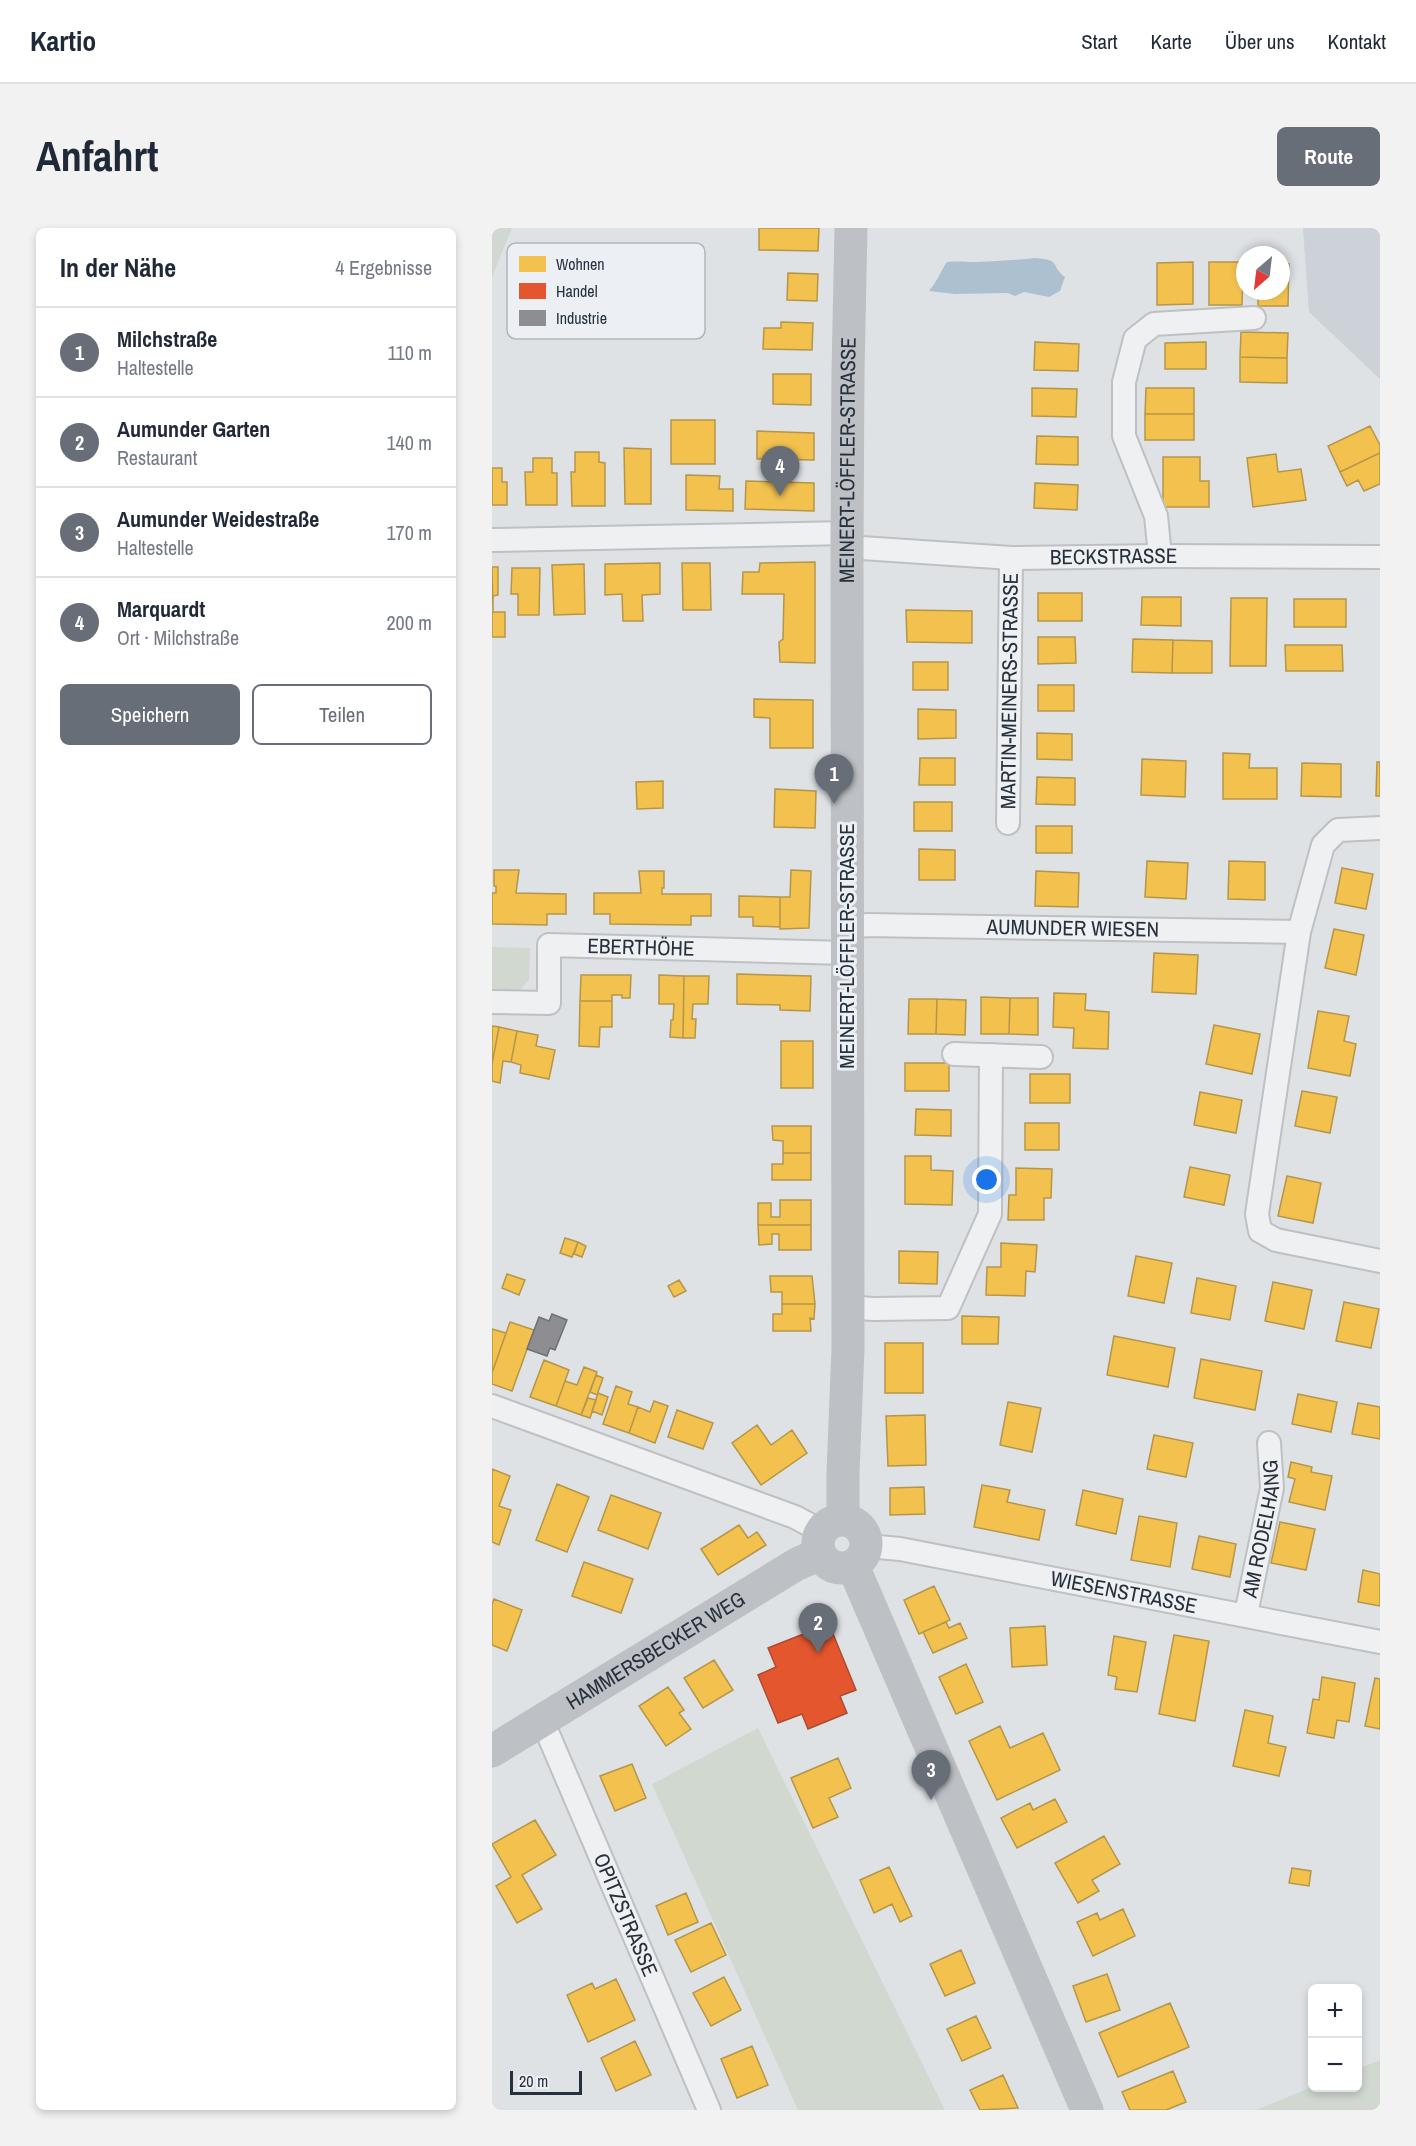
<!DOCTYPE html>
<html lang="de">
<meta charset="utf-8">
<style>
body{margin:0;font-family:"Archivo Narrow",sans-serif;background:#f2f2f3;color:#1f2937}
.controls{position:absolute;right:18px;bottom:18px;display:grid;overflow:hidden;border-radius:9px;box-shadow:0 3px 9px #0003}
.controls button{width:54px;height:54px;display:grid;place-items:center;padding:0;border:0;border-bottom:2px solid #e0e1e3;background:#fff;color:#1f2937;font:30px sans-serif}
.compass{position:absolute;left:744px;top:18px;width:54px;height:54px;border-radius:50%;background:#fff;box-shadow:0 3px 9px #0003;rotate:208deg}
.scale{position:absolute;left:18px;bottom:15px;width:72px;box-sizing:border-box;padding-left:6px;border:3px solid #27303d;border-top:0;font-size:16px;line-height:21px;white-space:nowrap;color:#27303d;-webkit-text-stroke:4px #ecf0f4;paint-order:stroke}
.you{position:absolute;left:495px;top:952px;width:21px;height:21px;margin:-15px;border:4px solid #fff;border-radius:50%;background:#1a73e8;box-shadow:0 0 0 9px #1a73e833}
.badge{display:grid;place-items:center;width:39px;height:39px;border-radius:50%;background:#676e78;color:#fff;font-size:20px;font-weight:700}
.pin{position:absolute;translate:-50% -50px;filter:drop-shadow(0 2px 3px #0008)}
.pin::after{content:'';position:absolute;top:32px;width:21px;height:18px;background:inherit;clip-path:polygon(0 0,100% 0,50% 100%)}
.list{margin:0;padding:0;list-style:none}
h2{display:flex;justify-content:space-between;align-items:center;height:78px;margin:0;padding:0 24px;font-size:26px}
h2 small{font-size:20px;font-weight:400;color:#747a83}
.list li{display:grid;grid-template-columns:39px 1fr auto;gap:18px;align-items:center;box-sizing:border-box;height:90px;padding:0 24px;border-top:2px solid #e0e1e3}
.list b{display:block;font-size:22px;white-space:nowrap}
.list p{margin:0;font-size:20px;white-space:nowrap;color:#747a83}
.list em{font-size:20px;font-style:normal;color:#747a83}
.actions{display:flex;gap:12px;padding:18px 24px}
.actions a{flex:1;padding:14px 0;border:2px solid #676e78;border-radius:9px;text-align:center;font-size:21px;color:#676e78}
.actions .main{background:#676e78;color:#fff}
.map{position:relative;flex:none;width:888px;height:1882px;overflow:hidden;border-radius:9px}
header{display:flex;align-items:center;gap:36px;box-sizing:border-box;height:84px;padding:0 30px;background:#fff;border-bottom:2px solid #e0e1e3}
header strong{font-size:28px}
nav{display:flex;gap:33px;margin-inline-start:auto;font-size:21px}
.intro{display:flex;align-items:center;justify-content:space-between;box-sizing:border-box;height:144px;padding:0 36px}
h1{margin:0;font-size:42px}
.button{padding:15px 27px;border-radius:9px;background:#676e78;color:#fff;font-size:21px;font-weight:700}
main{display:flex;gap:36px;padding:0 36px}
aside{flex:1;background:#fff;border-radius:9px;box-shadow:0 3px 9px #0003}
.map>svg:first-child{display:block}
</style>
<header>
<strong>Kartio</strong>
<nav><a>Start</a><a>Karte</a><a>Über uns</a><a>Kontakt</a></nav>
</header>
<div class="intro"><h1>Anfahrt</h1><a class="button">Route</a></div>
<main>
<aside>
<h2>In der Nähe<small>4 Ergebnisse</small></h2>
<ul class="list">
<li><span class="badge">1</span><div><b>Milchstraße</b><p>Haltestelle</p></div><em>110 m</em></li>
<li><span class="badge">2</span><div><b>Aumunder Garten</b><p>Restaurant</p></div><em>140 m</em></li>
<li><span class="badge">3</span><div><b>Aumunder Weidestraße</b><p>Haltestelle</p></div><em>170 m</em></li>
<li><span class="badge">4</span><div><b>Marquardt</b><p>Ort · Milchstraße</p></div><em>200 m</em></li>
</ul>
<div class="actions"><a class="main">Speichern</a><a>Teilen</a></div>
</aside>
<div class="map">
<svg width="888" height="1882" viewBox="0 0 888 1882">
<rect width="100%" height="100%" fill="#dfe2e5"/>
<path fill="#cdd1d8" d="M 811,0 L 888,0 L 888,151 L 817,84 Z"/>
<path fill="#d0d8d0" d="M 0,0 L 20,0 L 0,49 Z
M 0,719 L 38,720 L 37,752 L 26,764 L 0,763 Z
M 266,1500 L 453,1882 L 306,1882 L 160,1556 Z
M 888,1832 L 888,1882 L 764,1882 L 820,1859 L 866,1860 L 866,1841 Z"/>
<path fill="#adc0d0" d="M 543,30 C 571,32 557,37 573,49 L 568,63 L 557,69 L 532,64 L 523,68 L 516,65 L 463,66 L 437,63 C 445,54 448,44 455,34 C 466,33 474,34 484,34 C 504,33 523,32 543,30 Z"/>
<path fill="#f2c14e" stroke="#b59649" stroke-width="1.5" d="M 267,0 L 327,0 L 326,23 L 267,22 Z
M 701,34 L 701,76 L 665,77 L 665,35 Z
M 717,34 L 751,34 L 750,77 L 717,77 Z
M 789,36 L 797,36 L 796,78 L 766,78 L 766,63 L 789,63 Z
M 296,45 L 326,46 L 325,73 L 295,72 Z
M 289,94 L 321,95 L 320,122 L 271,121 L 272,100 L 289,100 Z
M 749,104 L 796,105 L 795,130 L 748,129 Z
M 543,114 L 587,116 L 586,143 L 542,142 Z
M 714,114 L 714,141 L 673,141 L 673,115 Z
M 748,129 L 795,130 L 795,155 L 748,154 Z
M 281,146 L 319,146 L 319,177 L 281,176 Z
M 540,160 L 585,161 L 584,189 L 540,188 Z
M 654,160 L 702,160 L 702,186 L 653,186 Z
M 653,186 L 702,186 L 702,212 L 653,212 Z
M 179,192 L 223,192 L 223,236 L 179,236 Z
M 878,198 L 888,217 L 888,225 L 848,244 L 836,218 Z
M 265,203 L 322,205 L 322,232 L 265,231 Z
M 545,208 L 586,209 L 586,237 L 544,236 Z
M 132,220 L 159,221 L 159,276 L 133,276 Z
M 83,224 L 107,224 L 107,234 L 113,235 L 113,278 L 80,278 L 79,244 L 83,244 Z
M 888,225 L 888,256 L 872,263 L 866,252 L 855,258 L 848,244 Z
M 784,226 L 786,244 L 809,241 L 814,272 L 761,279 L 755,230 Z
M 671,229 L 708,229 L 708,253 L 717,253 L 717,279 L 671,279 Z
M 41,230 L 60,230 L 60,245 L 65,245 L 65,277 L 34,277 L 33,244 L 41,244 Z
M 0,240 L 10,240 L 10,254 L 15,254 L 15,277 L 0,277 Z
M 194,247 L 228,248 L 227,261 L 241,261 L 241,283 L 194,282 Z
M 254,253 L 322,255 L 322,283 L 253,281 Z
M 543,255 L 586,257 L 585,282 L 542,280 Z
M 323,334 L 323,435 L 288,434 L 287,414 L 291,411 L 292,366 L 250,366 L 251,344 L 267,344 L 268,335 Z
M 168,335 L 168,366 L 150,367 L 151,393 L 131,393 L 130,366 L 113,367 L 113,336 Z
M 190,335 L 218,335 L 219,382 L 191,382 Z
M 92,336 L 93,386 L 62,387 L 60,337 Z
M 0,339 L 6,339 L 6,367 L 1,368 L 1,384 Z
M 20,340 L 48,340 L 47,387 L 26,387 L 26,366 L 19,366 Z
M 546,365 L 590,365 L 590,393 L 546,393 Z
M 650,369 L 689,369 L 689,398 L 649,397 Z
M 739,370 L 775,370 L 774,438 L 738,438 Z
M 802,371 L 854,371 L 854,399 L 802,399 Z
M 414,382 L 480,383 L 480,415 L 415,414 Z
M 0,384 L 13,384 L 13,409 L 0,409 Z
M 546,409 L 583,409 L 584,435 L 546,436 Z
M 641,411 L 681,412 L 680,445 L 640,444 Z
M 681,412 L 720,413 L 720,445 L 680,445 Z
M 793,417 L 850,417 L 851,443 L 794,443 Z
M 421,434 L 456,434 L 456,462 L 421,462 Z
M 546,457 L 582,457 L 582,483 L 546,483 Z
M 262,471 L 321,472 L 321,520 L 278,520 L 278,490 L 262,489 Z
M 426,481 L 464,482 L 464,510 L 426,511 Z
M 545,505 L 580,506 L 580,532 L 545,531 Z
M 731,525 L 758,526 L 757,540 L 785,540 L 785,571 L 731,571 Z
M 428,530 L 463,530 L 463,557 L 427,557 Z
M 650,531 L 694,533 L 693,569 L 649,567 Z
M 885,534 L 888,534 L 888,568 L 884,568 Z
M 810,535 L 849,536 L 849,569 L 809,568 Z
M 545,549 L 583,550 L 583,577 L 544,576 Z
M 171,553 L 171,580 L 145,581 L 144,554 Z
M 283,561 L 324,563 L 323,600 L 282,599 Z
M 422,574 L 460,574 L 460,603 L 422,603 Z
M 544,598 L 580,598 L 580,625 L 544,625 Z
M 427,621 L 463,622 L 463,652 L 427,652 Z
M 655,633 L 696,635 L 694,671 L 653,669 Z
M 737,633 L 773,634 L 773,672 L 736,671 Z
M 850,640 L 881,646 L 874,681 L 843,675 Z
M 2,642 L 27,642 L 24,665 L 74,666 L 74,686 L 55,686 L 55,697 L 0,696 L 0,665 L 4,665 L 4,658 L 2,658 Z
M 299,642 L 319,643 L 317,700 L 288,701 L 288,669 L 298,669 Z
M 147,643 L 172,643 L 172,660 L 170,660 L 170,666 L 219,666 L 219,688 L 199,688 L 199,697 L 118,696 L 118,686 L 102,686 L 102,665 L 149,665 Z
M 544,643 L 587,645 L 586,679 L 543,678 Z
M 247,668 L 288,669 L 288,699 L 261,698 L 261,689 L 247,689 Z
M 842,701 L 872,707 L 864,747 L 833,740 Z
M 662,725 L 706,727 L 704,766 L 660,764 Z
M 245,746 L 319,748 L 318,783 L 288,782 L 288,777 L 245,776 Z
M 89,747 L 139,747 L 138,770 L 130,770 L 130,767 L 120,767 L 120,773 L 88,773 Z
M 167,747 L 192,748 L 191,810 L 178,809 L 179,792 L 181,792 L 182,776 L 167,776 Z
M 192,748 L 217,748 L 216,776 L 201,776 L 200,791 L 204,791 L 203,810 L 191,810 Z
M 562,765 L 594,766 L 593,782 L 617,784 L 616,821 L 581,820 L 582,800 L 561,799 Z
M 489,769 L 518,770 L 517,806 L 489,806 Z
M 518,770 L 546,770 L 546,807 L 517,806 Z
M 417,771 L 445,771 L 444,806 L 416,806 Z
M 445,771 L 474,772 L 473,807 L 444,806 Z
M 88,773 L 120,773 L 120,799 L 108,799 L 107,819 L 87,818 Z
M 826,783 L 857,788 L 852,813 L 864,816 L 858,848 L 816,840 Z
M 722,797 L 768,806 L 760,846 L 714,836 Z
M 0,798 L 7,799 L 0,836 Z
M 7,799 L 25,803 L 19,834 L 11,833 L 8,855 L 0,853 L 0,836 Z
M 25,803 L 46,807 L 44,818 L 63,822 L 57,851 L 28,845 L 29,837 L 19,834 Z
M 289,813 L 321,813 L 321,860 L 289,860 Z
M 413,835 L 457,835 L 457,863 L 413,863 Z
M 538,846 L 578,846 L 578,875 L 538,875 Z
M 810,863 L 845,869 L 838,905 L 803,898 Z
M 708,864 L 750,872 L 744,905 L 702,897 Z
M 424,881 L 459,882 L 459,908 L 423,907 Z
M 533,895 L 567,895 L 567,922 L 533,922 Z
M 280,898 L 319,898 L 319,925 L 291,925 L 291,913 L 281,912 Z
M 291,925 L 319,925 L 319,952 L 280,952 L 280,936 L 291,936 Z
M 413,928 L 439,928 L 439,942 L 461,943 L 460,977 L 413,976 Z
M 698,939 L 738,947 L 732,977 L 692,969 Z
M 524,940 L 560,941 L 559,970 L 552,970 L 552,992 L 516,992 L 517,967 L 524,967 Z
M 795,948 L 829,955 L 821,995 L 786,988 Z
M 288,972 L 319,972 L 319,997 L 266,997 L 266,975 L 279,975 L 279,989 L 288,989 Z
M 266,997 L 319,997 L 319,1022 L 287,1022 L 287,1006 L 280,1006 L 280,1016 L 267,1017 Z
M 73,1010 L 86,1014 L 80,1029 L 68,1025 Z
M 86,1014 L 94,1018 L 90,1029 L 82,1026 Z
M 509,1015 L 545,1017 L 543,1044 L 534,1043 L 533,1068 L 494,1067 L 495,1039 L 509,1039 Z
M 407,1023 L 446,1024 L 445,1056 L 407,1055 Z
M 644,1028 L 680,1035 L 672,1075 L 636,1068 Z
M 15,1046 L 33,1052 L 27,1067 L 10,1060 Z
M 278,1048 L 320,1048 L 323,1076 L 290,1076 L 290,1064 L 279,1064 Z
M 705,1050 L 744,1058 L 738,1092 L 699,1085 Z
M 187,1052 L 194,1063 L 182,1069 L 176,1058 Z
M 781,1054 L 820,1062 L 812,1101 L 773,1093 Z
M 852,1074 L 887,1081 L 879,1120 L 844,1113 Z
M 290,1076 L 323,1076 L 322,1091 L 318,1090 L 319,1103 L 281,1103 L 281,1086 L 290,1086 Z
M 470,1088 L 507,1089 L 506,1116 L 470,1116 Z
M 18,1094 L 42,1102 L 20,1163 L 0,1156 L 0,1145 Z
M 0,1101 L 14,1105 L 0,1145 Z
M 622,1108 L 683,1120 L 676,1159 L 615,1147 Z
M 393,1115 L 431,1115 L 431,1165 L 393,1165 Z
M 709,1131 L 770,1143 L 763,1182 L 702,1170 Z
M 52,1132 L 77,1142 L 64,1178 L 38,1169 Z
M 92,1139 L 105,1144 L 89,1187 L 64,1178 L 73,1153 L 85,1157 Z
M 104,1147 L 111,1150 L 105,1167 L 98,1164 Z
M 124,1158 L 140,1164 L 136,1176 L 146,1179 L 137,1205 L 111,1196 Z
M 106,1165 L 116,1169 L 110,1187 L 100,1183 Z
M 806,1166 L 845,1174 L 839,1204 L 800,1196 Z
M 96,1170 L 104,1172 L 98,1190 L 89,1187 Z
M 162,1173 L 176,1178 L 163,1215 L 137,1205 L 146,1179 L 158,1184 Z
M 516,1174 L 549,1180 L 540,1224 L 508,1217 Z
M 866,1175 L 888,1179 L 888,1211 L 860,1206 Z
M 185,1182 L 221,1195 L 211,1221 L 176,1209 Z
M 433,1187 L 434,1237 L 396,1238 L 394,1188 Z
M 265,1197 L 279,1217 L 300,1202 L 315,1225 L 269,1257 L 240,1215 Z
M 662,1207 L 701,1215 L 694,1249 L 655,1241 Z
M 799,1234 L 820,1239 L 819,1244 L 840,1248 L 833,1282 L 797,1274 L 803,1251 L 796,1249 Z
M 0,1241 L 18,1248 L 7,1278 L 19,1282 L 7,1317 L 0,1314 Z
M 65,1256 L 97,1269 L 75,1324 L 44,1312 Z
M 490,1257 L 518,1262 L 515,1274 L 553,1282 L 547,1312 L 482,1299 Z
M 432,1259 L 433,1286 L 398,1287 L 398,1260 Z
M 591,1262 L 631,1271 L 624,1306 L 584,1297 Z
M 119,1267 L 169,1285 L 156,1321 L 106,1302 Z
M 647,1288 L 685,1295 L 678,1339 L 639,1332 Z
M 788,1294 L 823,1301 L 814,1342 L 779,1335 Z
M 247,1297 L 256,1310 L 265,1304 L 274,1317 L 226,1347 L 209,1321 Z
M 707,1308 L 744,1316 L 738,1349 L 700,1341 Z
M 92,1334 L 141,1351 L 129,1385 L 80,1368 Z
M 871,1342 L 888,1346 L 888,1378 L 866,1374 Z
M 442,1358 L 458,1392 L 427,1406 L 412,1372 Z
M 2,1371 L 30,1382 L 15,1423 L 0,1417 L 0,1376 Z
M 454,1394 L 457,1400 L 468,1395 L 475,1410 L 441,1425 L 431,1404 Z
M 553,1398 L 555,1437 L 520,1439 L 518,1400 Z
M 682,1407 L 717,1413 L 703,1493 L 667,1486 Z
M 622,1408 L 654,1414 L 645,1464 L 623,1461 L 625,1449 L 616,1447 Z
M 222,1432 L 241,1462 L 211,1480 L 192,1450 Z
M 474,1436 L 491,1474 L 464,1486 L 447,1449 Z
M 830,1449 L 863,1455 L 857,1494 L 845,1492 L 842,1510 L 815,1505 L 821,1471 L 827,1472 Z
M 883,1450 L 888,1451 L 888,1501 L 873,1498 Z
M 176,1459 L 192,1482 L 187,1485 L 199,1501 L 174,1518 L 147,1478 Z
M 753,1482 L 781,1488 L 776,1515 L 794,1519 L 787,1548 L 741,1538 Z
M 508,1498 L 518,1520 L 551,1505 L 568,1542 L 505,1572 L 477,1513 Z
M 346,1530 L 359,1560 L 337,1570 L 346,1589 L 321,1600 L 299,1550 Z
M 140,1536 L 154,1570 L 123,1583 L 108,1548 Z
M 563,1571 L 575,1594 L 525,1620 L 509,1590 L 538,1575 L 541,1582 Z
M 43,1592 L 64,1627 L 30,1647 L 50,1681 L 25,1695 L 4,1658 L 19,1649 L 0,1616 Z
M 612,1608 L 628,1636 L 600,1652 L 607,1663 L 586,1675 L 563,1635 Z
M 397,1639 L 420,1688 L 408,1694 L 400,1676 L 382,1685 L 368,1652 Z
M 800,1640 L 819,1643 L 817,1658 L 797,1655 Z
M 194,1665 L 206,1694 L 176,1707 L 164,1678 Z
M 631,1681 L 643,1708 L 601,1728 L 585,1694 L 605,1685 L 608,1692 Z
M 219,1695 L 234,1727 L 199,1744 L 183,1712 Z
M 469,1722 L 483,1755 L 453,1768 L 438,1736 Z
M 615,1746 L 628,1782 L 594,1794 L 581,1758 Z
M 232,1749 L 249,1782 L 219,1798 L 201,1765 Z
M 124,1751 L 143,1792 L 96,1814 L 75,1767 L 100,1755 L 103,1761 Z
M 678,1775 L 697,1819 L 626,1849 L 607,1805 Z
M 484,1788 L 499,1820 L 470,1833 L 455,1801 Z
M 143,1813 L 159,1847 L 124,1863 L 109,1830 Z
M 260,1818 L 276,1857 L 245,1870 L 229,1831 Z
M 681,1843 L 694,1874 L 674,1882 L 638,1882 L 630,1864 Z
M 511,1847 L 526,1880 L 488,1882 L 478,1862 Z"/>
<path fill="#e4572e" stroke="#ab4b32" stroke-width="1.5" d="M 337,1396 L 364,1462 L 348,1468 L 355,1485 L 316,1501 L 310,1486 L 286,1495 L 266,1447 L 284,1439 L 276,1420 Z"/>
<path fill="#8d8d92" stroke="#6e7178" stroke-width="1.5" d="M 60,1086 L 75,1092 L 63,1122 L 58,1120 L 55,1128 L 35,1121 L 47,1089 L 57,1093 Z"/>
<g fill="none" stroke-linecap="round" stroke-linejoin="round">
<defs>
<g id="street">
<path d="M 0,312 L 355,305"/>
<path id="s1" d="M 355,319 L 519,330 L 668,328 L 888,329"/>
<path d="M 668,328 L 664,288 L 632,208 L 632,154 L 643,111 L 662,96 L 762,90"/>
<path id="s2" d="M 516,595 L 519,330"/>
<path d="M 888,600 L 846,602 L 831,617 L 807,704 L 765,986 L 768,1003 L 784,1012 L 888,1033"/>
<path id="s3" d="M 356,699 L 376,697 L 807,704"/>
<path id="s4" d="M 0,774 L 57,775 L 57,717 L 355,725"/>
<path d="M 462,826 L 549,829"/>
<path d="M 355,1079 L 381,1081 L 456,1080 L 498,986 L 499,827"/>
<path d="M 0,1178 L 303,1289 L 329,1303"/>
<path id="s5" d="M 375,1318 L 408,1321 L 888,1414"/>
<path id="s6" d="M 754,1386 L 780,1260 L 777,1215"/>
<path id="s7" d="M 50,1492 L 217,1882"/>
</g>
</defs>
<use href="#street" stroke="#bec0c3" stroke-width="26"/>
<use href="#street" stroke="#eef0f1" stroke-width="22"/>
<g stroke="#bdc0c4" stroke-width="33">
<path id="s8" d="M 351,1291 L 351,1245 L 356,1120 L 355,319 L 356,145 L 359,0"/>
<circle cx="350" cy="1316" r="24"/>
<path d="M 361,1338 L 595,1882"/>
<path id="s9" d="M 0,1523 L 305,1336 L 328,1326"/>
</g>
</g>
<g text-anchor="middle" stroke-width="6" stroke-linejoin="round" paint-order="stroke">
<g font-size="21" fill="#27303d" stroke="#ecf0f4">
<text dy="7" stroke="none"><textPath href="#s8" startOffset="1059">MEINERT-LÖFFLER-STRASSE</textPath></text>
<text dy="7" stroke="none"><textPath href="#s1" startOffset="267">BECKSTRASSE</textPath></text>
<text dy="7" stroke="none"><textPath href="#s2" startOffset="132">MARTIN-MEINERS-STRASSE</textPath></text>
<text dy="7" stroke="none"><textPath href="#s3" startOffset="225">AUMUNDER WIESEN</textPath></text>
<text transform="translate(355 718) rotate(-90)" y="7">MEINERT-LÖFFLER-STRASSE</text>
<text dy="7" stroke="none"><textPath href="#s4" startOffset="207">EBERTHÖHE</textPath></text>
<text dy="7" stroke="none"><textPath href="#s6" startOffset="87">AM RODELHANG</textPath></text>
<text dy="7" stroke="none"><textPath href="#s5" startOffset="261">WIESENSTRASSE</textPath></text>
<text dy="7" stroke="none"><textPath href="#s9" startOffset="192">HAMMERSBECKER WEG</textPath></text>
<text dy="7" stroke="none"><textPath href="#s7" startOffset="212">OPITZSTRASSE</textPath></text>
</g>
</g>
<rect x="15" y="15" width="198" height="96" rx="9" fill="#ecf0f4" stroke="#b1b6bd" stroke-width="1.5"/>
<rect x="27" y="28" width="27" height="16" fill="#f2c14e"/>
<rect x="27" y="55" width="27" height="16" fill="#e4572e"/>
<rect x="27" y="82" width="27" height="16" fill="#8d8d92"/>
<g font-size="16" fill="#27303d">
<text x="64" y="42">Wohnen</text>
<text x="64" y="69">Handel</text>
<text x="64" y="96">Industrie</text>
</g>
</svg>
<div class="controls">
<button>+</button>
<button>−</button>
</div>
<svg class="compass" viewBox="-18 -18 36 36"><path d="M0-13l5 13h-10z" fill="#e53935"/><path d="M0 13l5-13h-10z" fill="#747a83"/></svg>
<div class="scale">20 m</div>
<div class="you"></div>
<div class="pin badge" style="left:342px;top:576px">1</div>
<div class="pin badge" style="left:326px;top:1425px">2</div>
<div class="pin badge" style="left:439px;top:1572px">3</div>
<div class="pin badge" style="left:288px;top:268px">4</div>
</div>
</main>
